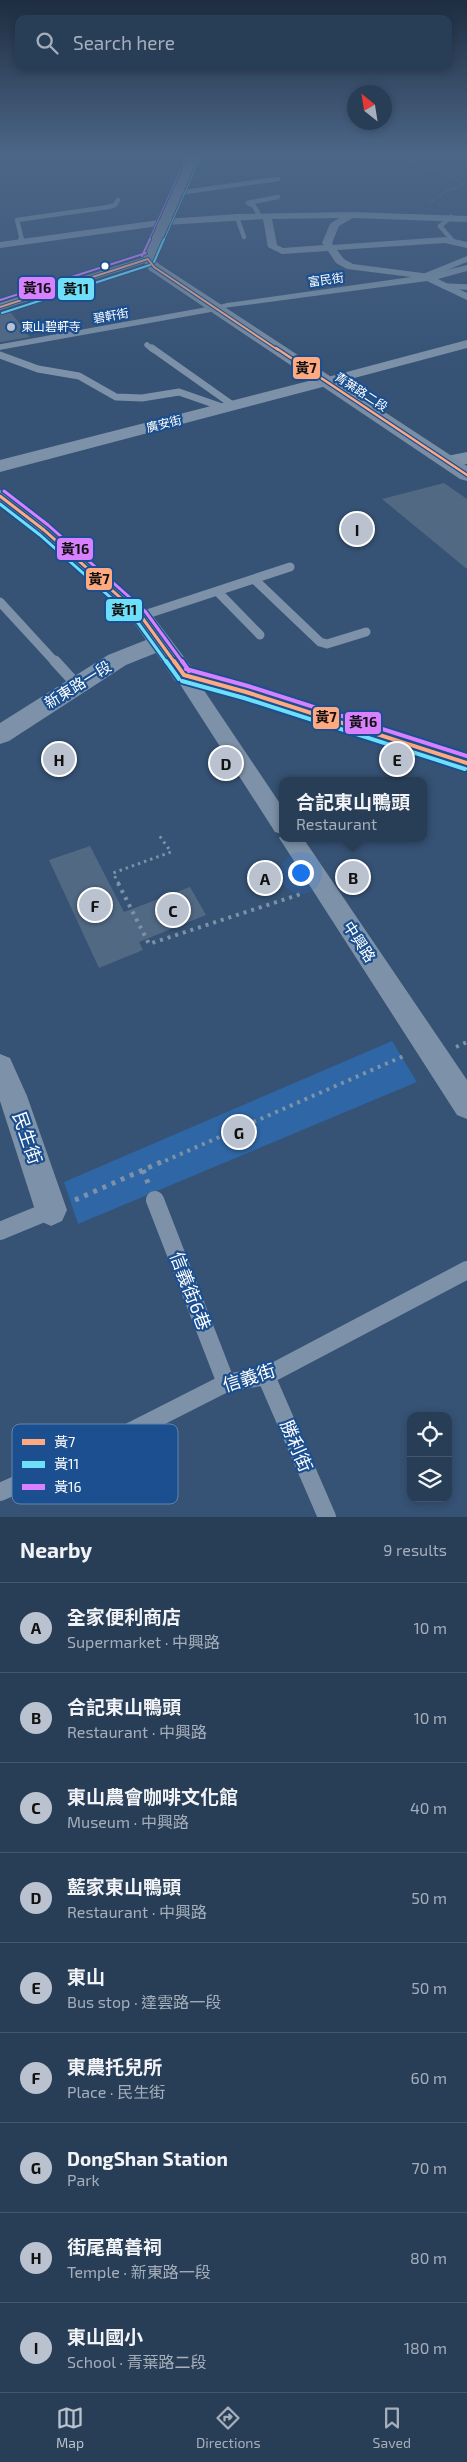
<!DOCTYPE html>
<meta charset="utf-8">
<style>
body{margin:0;font-family:"Exo 2","Noto Sans TC",sans-serif;background:#30455d;color:#f1f3f6}
.controls{position:absolute;right:15px;bottom:15px;display:grid;overflow:hidden;border-radius:10px;box-shadow:0 2px 8px #0003}
.controls button{width:45px;height:45px;display:grid;place-items:center;padding:0;border:0;border-bottom:1px solid #44576d;background:#283e57;color:#f1f3f6;font:25px sans-serif}
.compass{position:absolute;left:347px;top:85px;width:45px;height:45px;border-radius:50%;background:#283e57;box-shadow:0 2px 8px #0003;rotate:330deg}
.you{position:absolute;left:300px;top:872px;width:18px;height:18px;margin:-12px;border:4px solid #fff;border-radius:50%;background:#1a73e8;box-shadow:0 0 0 8px #1a73e833}
.badge{display:grid;place-items:center;width:32px;height:32px;border-radius:50%;background:#b9c2ce;color:#111;font-size:16px;font-weight:700}
.pin{position:absolute;translate:-50% -50%;border:2px solid #fff;box-shadow:0 1px 5px #0006}
.popup{position:absolute;left:279px;top:777px;width:148px;height:65px;box-sizing:border-box;display:grid;place-content:center;border-radius:10px;background:#283e57;filter:drop-shadow(0 1px 4px #0005);font-size:16px;white-space:nowrap;color:#a5aeba}
.popup b{font-size:19px;color:#f1f3f6}
.popup::after{content:'';position:absolute;left:50%;top:100%;margin-left:-10px;border:10px solid transparent;border-top-color:#283e57}
.list{margin:0;padding:0;list-style:none}
h2{display:flex;justify-content:space-between;align-items:center;height:65px;margin:0;padding:0 20px;font-size:21px}
h2 small{font-size:16px;font-weight:400;color:#a5aeba}
.list li{display:grid;grid-template-columns:32px 1fr auto;gap:15px;align-items:center;box-sizing:border-box;height:90px;padding:0 20px;border-top:1px solid #44576d}
.list b{display:block;font-size:19px;white-space:nowrap}
.list p{margin:0;font-size:16px;white-space:nowrap;color:#a5aeba}
.list em{font-size:16px;font-style:normal;color:#a5aeba}
.icon{flex:none;width:28px;height:28px;fill:none;stroke:currentColor;stroke-width:2;stroke-linecap:round;stroke-linejoin:round}
.map{position:relative;flex:none;width:467px;height:1517px;overflow:hidden}
.search{position:absolute;background:#283e57;box-shadow:0 2px 8px #0003;left:15px;right:15px;top:15px;height:55px;display:flex;align-items:center;gap:12px;box-sizing:border-box;padding:0 18px;border-radius:10px;color:#a5aeba;font-size:19px}
.sheet{height:875px;background:#283e57}
nav{display:flex;justify-content:space-around;align-items:center;box-sizing:border-box;height:70px;border-top:1px solid #44576d;background:#283e57;font-size:14px;color:#a5aeba}
nav a{display:grid;justify-items:center;gap:2px}
nav .on{color:#b9c2ce}
.map>svg:first-child{display:block}
</style>
<div class="map">
<svg width="467" height="1517" viewBox="0 0 467 1517">
<rect width="100%" height="100%" fill="#365274"/>
<path fill="#2f66a5" d="M 392,1041 L 417,1082 L 78,1224 L 64,1182 Z"/>
<g fill="none" stroke-linecap="round" stroke-linejoin="round">
<path stroke="#3b618d" stroke-width="2.5" d="M 0,155 L 5,159 L 130,153"/>
</g>
<path fill="#526984" d="M 8,309 L 30,337 L 0,342 L 0,312 Z
M 444,483 L 467,499 L 467,569 L 382,499 Z
M 90,846 L 124,912 L 190,887 L 206,915 L 139,942 L 143,950 L 99,968 L 49,860 Z"/>
<g fill="none" stroke-linecap="round" stroke-linejoin="round">
<path stroke="#7d92a8" stroke-width="1" stroke-dasharray="1 1" stroke-linecap="butt" d="M 393,153 L 458,180 L 462,185 L 445,192 L 429,203"/>
<path stroke="#7d92a8" stroke-width="3" stroke-dasharray="2.5 4" stroke-linecap="butt" d="M 119,884 L 113,873 L 171,852 L 159,835"/>
<path stroke="#7d92a8" stroke-width="4" stroke-dasharray="3 5" stroke-linecap="butt" d="M 118,883 L 149,944 L 304,893
M 456,1047 L 467,1042
M 158,1164 L 406,1055"/>
<path stroke="#7d92a8" stroke-width="5" stroke-dasharray="4 6" stroke-linecap="butt" d="M 143,1170 L 148,1183
M 75,1200 L 161,1162"/>
<path stroke="#7d92a8" stroke-width="4.5" d="M 178,193 L 278,179
M 237,217 L 244,237
M 260,217 L 254,206 L 248,203 L 278,197
M 451,217 L 440,226 L 452,240
M 22,240 L 17,220 L 108,207 L 115,205 L 118,200"/>
<path stroke="#7d92a8" stroke-width="5.5" d="M 21,239 L 22,242
M 425,276 L 467,259
M 444,286 L 467,287
M 147,345 L 153,350
M 0,347 L 223,307"/>
<path stroke="#7d92a8" stroke-width="7" d="M 152,348 L 234,406
M 0,355 L 38,369 L 79,376 L 116,397 L 142,398 L 179,392 L 225,408"/>
<path stroke="#7d92a8" stroke-width="9" d="M 254,579 L 320,642 L 327,644 L 366,632
M 217,591 L 260,635
M 0,602 L 56,663
M 141,616 L 290,567"/>
<path stroke="#7d92a8" stroke-width="11" d="M 55,661 L 77,685"/>
<path stroke="#7d92a8" stroke-width="18" d="M 155,1200 L 226,1383
M 0,1231 L 51,1210
M 266,1376 L 327,1517
M 0,1492 L 92,1451 L 226,1383 L 266,1376 L 467,1270"/>
<path fill="#7d92a8" fill-rule="evenodd" d="M 351,212 L 467,216 L 467,222 L 353,218 L 339,226 L 332,243 L 333,245 L 445,237 L 467,242 L 467,248 L 445,243 L 337,250 L 344,259 L 353,264 L 430,274 L 467,265 L 467,271 L 438,279 L 467,293 L 467,300 L 427,281 L 223,308 L 223,304 L 227,303 L 411,277 L 347,269 L 336,263 L 328,251 L 282,254 L 268,247 L 263,219 L 166,225 L 0,248 L 0,242 L 166,219 L 237,214 ZM 339,218 L 330,224 L 322,243 L 324,245 L 283,248 L 277,245 L 272,219 Z
M 148,256 L 153,259 L 151,261 L 0,310 L 0,303 Z
M 467,340 L 467,348 L 328,385 L 322,381 L 324,378 Z
M 184,669 L 191,671 L 283,808 L 283,838 L 303,838 L 467,1080 L 467,1119 L 457,1115 L 283,844 L 279,838 L 282,834 L 275,832 L 174,675 L 177,671 Z
M 0,1054 L 10,1058 L 27,1096 L 67,1210 L 62,1221 L 51,1226 L 40,1221 L 35,1210 L 0,1101 Z"/>
<path fill="#7d92a8" fill-rule="evenodd" d="M 328,376 L 334,378 L 336,381 L 334,384 L 0,472 L 0,460 Z
M 467,452 L 467,464 L 449,467 L 442,465 L 440,461 L 442,457 Z
M 0,490 L 7,492 L 51,526 L 149,611 L 193,669 L 255,686 L 467,753 L 467,773 L 237,698 L 175,681 L 156,653 L 126,665 L 9,741 L 0,744 L 0,723 L 108,655 L 146,640 L 133,621 L 37,534 L 0,506 Z"/>
<path fill="#798da4" fill-rule="evenodd" d="M 190,153 L 200,153 L 154,259 L 159,264 L 467,466 L 467,481 L 460,479 L 149,270 L 142,259 Z"/>
<defs>
<path id="bus-1-far3" d="M 148,259 L 154,267 L 278,350
M 0,307 L 148,259"/>
<path id="bus-1-far2" d="M 276,348 L 467,475"/>
<path id="bus-1-far1" d="M 0,496 L 44,530 L 141,616 L 175,663"/>
<path id="bus-1" d="M 174,661 L 184,675
M 184,675 L 246,692 L 467,763"/>
<path id="bus-2-far3" d="M 164,240 L 201,156"/>
<path id="bus-2-far2" d="M 154,262 L 164,239
M 2,313 L 150,265"/>
<path id="bus-2-far1" d="M 0,504 L 40,535 L 136,620 L 167,663"/>
<path id="bus-2" d="M 166,661 L 179,679
M 182,681 L 244,698 L 465,769"/>
<path id="bus-3-far3" d="M 149,240 L 188,153"/>
<path id="bus-3-far2" d="M 142,256 L 150,239
M 0,300 L 146,253"/>
<path id="bus-3-far1" d="M 4,491 L 48,525 L 145,611 L 183,663"/>
<path id="bus-3" d="M 182,661 L 189,671
M 186,669 L 248,686 L 467,756"/>
</defs>
<use href="#bus-1-far3" stroke="#1b4f8f" stroke-width="4"/>
<use href="#bus-1-far2" stroke="#1b4f8f" stroke-width="5"/>
<use href="#bus-1-far1" stroke="#1b4f8f" stroke-width="6"/>
<use href="#bus-1" stroke="#1b4f8f" stroke-width="8"/>
<use href="#bus-2-far3" stroke="#1b4f8f" stroke-width="2.5"/>
<use href="#bus-2-far2" stroke="#1b4f8f" stroke-width="4"/>
<use href="#bus-2-far1" stroke="#1b4f8f" stroke-width="6"/>
<use href="#bus-2" stroke="#1b4f8f" stroke-width="8"/>
<use href="#bus-3-far3" stroke="#1b4f8f" stroke-width="2.5"/>
<use href="#bus-3-far2" stroke="#1b4f8f" stroke-width="4"/>
<use href="#bus-3-far1" stroke="#1b4f8f" stroke-width="6"/>
<use href="#bus-3" stroke="#1b4f8f" stroke-width="8"/>
<use href="#bus-1-far3" stroke="#ffa980" stroke-width="2"/>
<use href="#bus-1-far2" stroke="#ffa980" stroke-width="2.5"/>
<use href="#bus-1-far1" stroke="#ffa980" stroke-width="3"/>
<use href="#bus-1" stroke="#ffa980" stroke-width="4"/>
<use href="#bus-2-far3" stroke="#6ddff8" stroke-width="1"/>
<use href="#bus-2-far2" stroke="#6ddff8" stroke-width="2"/>
<use href="#bus-2-far1" stroke="#6ddff8" stroke-width="3"/>
<use href="#bus-2" stroke="#6ddff8" stroke-width="4"/>
<use href="#bus-3-far3" stroke="#d880ff" stroke-width="1"/>
<use href="#bus-3-far2" stroke="#d880ff" stroke-width="2"/>
<use href="#bus-3-far1" stroke="#d880ff" stroke-width="3"/>
<use href="#bus-3" stroke="#d880ff" stroke-width="4"/>
</g>
<linearGradient id="sky" x2="0" y2="1"><stop stop-color="#1e2d40"/><stop offset="0.42" stop-color="#4c6688"/><stop offset="1" stop-color="#4c6688" stop-opacity="0"/></linearGradient>
<rect width="467" height="366" fill="url(#sky)"/>
<circle fill="#fff" stroke="#1b4f8f" stroke-width="2" cx="105" cy="266" r="4.5"/>
<circle fill="#b9c2ce" stroke="#1b4f8f" stroke-width="2" cx="11" cy="327" r="5"/>
<g text-anchor="middle" stroke-width="4.5" stroke-linejoin="round" paint-order="stroke">
<g font-size="12" fill="#fff" stroke="#1b4f8f">
<text transform="translate(326 280) rotate(-8)" y="4">富民街</text>
<text transform="translate(111 316) rotate(-10)" y="4">碧軒街</text>
<text transform="translate(361 392) rotate(33)" y="4">青葉路二段</text>
<text transform="translate(164 424) rotate(-14)" y="4">廣安街</text>
</g>
<g font-size="12" fill="#fff" stroke="#1b4f8f" text-anchor="start">
<text x="21" y="331">東山碧軒寺</text>
</g>
<g font-size="15" fill="#fff" stroke="#1b4f8f">
<text transform="translate(78 685) rotate(-32)" y="5">新東路一段</text>
<text transform="translate(359 942) rotate(57)" y="5">中興路</text>
</g>
<g font-size="18" fill="#fff" stroke="#1b4f8f">
<text transform="translate(27 1138) rotate(71)" y="6">民生街</text>
<text transform="translate(190 1291) rotate(69)" y="6">信義街6巷</text>
<text transform="translate(249 1378) rotate(-18)" y="6">信義街</text>
<text transform="translate(296 1446) rotate(67)" y="6">勝利街</text>
</g>
</g>
<rect x="12" y="1424" width="166" height="80" rx="8" fill="#1b4f8f" stroke="#5f84b1" stroke-width="1"/>
<rect x="22" y="1439" width="23" height="6" fill="#ffa980"/>
<rect x="22" y="1461" width="23" height="7" fill="#6ddff8"/>
<rect x="22" y="1484" width="23" height="6" fill="#d880ff"/>
<g font-size="14" fill="#fff">
<text x="54" y="1447">黃7</text>
<text x="54" y="1469">黃11</text>
<text x="54" y="1492">黃16</text>
</g>
<g stroke="#1b4f8f" stroke-width="2">
<rect x="18" y="276" width="38" height="24" rx="5" fill="#d880ff"/>
<rect x="57" y="277" width="38" height="24" rx="5" fill="#6ddff8"/>
<rect x="292" y="356" width="29" height="24" rx="5" fill="#ffa980"/>
<rect x="56" y="537" width="38" height="24" rx="5" fill="#d880ff"/>
<rect x="85" y="567" width="28" height="24" rx="5" fill="#ffa980"/>
<rect x="105" y="598" width="38" height="24" rx="5" fill="#6ddff8"/>
<rect x="312" y="706" width="28" height="24" rx="5" fill="#ffa980"/>
<rect x="344" y="711" width="38" height="24" rx="5" fill="#d880ff"/>
</g>
<g font-size="14" text-anchor="middle" font-weight="bold" fill="#111">
<text x="37" y="293">黃16</text>
<text x="76" y="294">黃11</text>
<text x="306" y="373">黃7</text>
<text x="75" y="554">黃16</text>
<text x="99" y="584">黃7</text>
<text x="124" y="615">黃11</text>
<text x="326" y="722">黃7</text>
<text x="363" y="727">黃16</text>
</g>
</svg>
<div class="controls">
<button><svg class="icon" aria-label="locate" viewBox="0 0 24 24"><circle cx="12" cy="12" r="6"/><path d="M12 2v4M12 18v4M2 12h4M18 12h4"/></svg></button>
<button><svg class="icon" aria-label="layers" viewBox="0 0 24 24"><path d="M12 4l9 5-9 5-9-5zM3 14l9 5 9-5"/></svg></button>
</div>
<svg class="compass" viewBox="-18 -18 36 36"><path d="M0-13l5 13h-10z" fill="#e53935"/><path d="M0 13l5-13h-10z" fill="#a5aeba"/></svg>
<div class="you"></div>
<div class="pin badge" style="left:265px;top:878px">A</div>
<div class="pin badge" style="left:353px;top:877px">B</div>
<div class="popup"><b>合記東山鴨頭</b>Restaurant</div>
<div class="pin badge" style="left:173px;top:910px">C</div>
<div class="pin badge" style="left:226px;top:763px">D</div>
<div class="pin badge" style="left:397px;top:759px">E</div>
<div class="pin badge" style="left:95px;top:905px">F</div>
<div class="pin badge" style="left:239px;top:1132px">G</div>
<div class="pin badge" style="left:59px;top:759px">H</div>
<div class="pin badge" style="left:357px;top:529px">I</div>
<div class="search"><svg class="icon" aria-label="search" viewBox="0 0 24 24"><circle cx="10" cy="10" r="6"/><path d="M15 15l6 6"/></svg>Search here</div>
</div>
<section class="sheet">
<h2>Nearby<small>9 results</small></h2>
<ul class="list">
<li><span class="badge">A</span><div><b>全家便利商店</b><p>Supermarket · 中興路</p></div><em>10 m</em></li>
<li><span class="badge">B</span><div><b>合記東山鴨頭</b><p>Restaurant · 中興路</p></div><em>10 m</em></li>
<li><span class="badge">C</span><div><b>東山農會咖啡文化館</b><p>Museum · 中興路</p></div><em>40 m</em></li>
<li><span class="badge">D</span><div><b>藍家東山鴨頭</b><p>Restaurant · 中興路</p></div><em>50 m</em></li>
<li><span class="badge">E</span><div><b>東山</b><p>Bus stop · 達雲路一段</p></div><em>50 m</em></li>
<li><span class="badge">F</span><div><b>東農托兒所</b><p>Place · 民生街</p></div><em>60 m</em></li>
<li><span class="badge">G</span><div><b>DongShan Station</b><p>Park</p></div><em>70 m</em></li>
<li><span class="badge">H</span><div><b>街尾萬善祠</b><p>Temple · 新東路一段</p></div><em>80 m</em></li>
<li><span class="badge">I</span><div><b>東山國小</b><p>School · 青葉路二段</p></div><em>180 m</em></li>
</ul>
</section>
<nav>
<a class="on"><svg class="icon" aria-label="map" viewBox="0 0 24 24"><path d="M3 6l6-2 6 2 6-2v14l-6 2-6-2-6 2zM9 4v14M15 6v14"/></svg>Map</a>
<a><svg class="icon" aria-label="directions" viewBox="0 0 24 24"><path d="M12 3l9 9-9 9-9-9zM9 14v-3h6M13 9l2 2-2 2"/></svg>Directions</a>
<a><svg class="icon" aria-label="saved" viewBox="0 0 24 24"><path d="M7 4h10v16l-5-4-5 4z"/></svg>Saved</a>
</nav>
